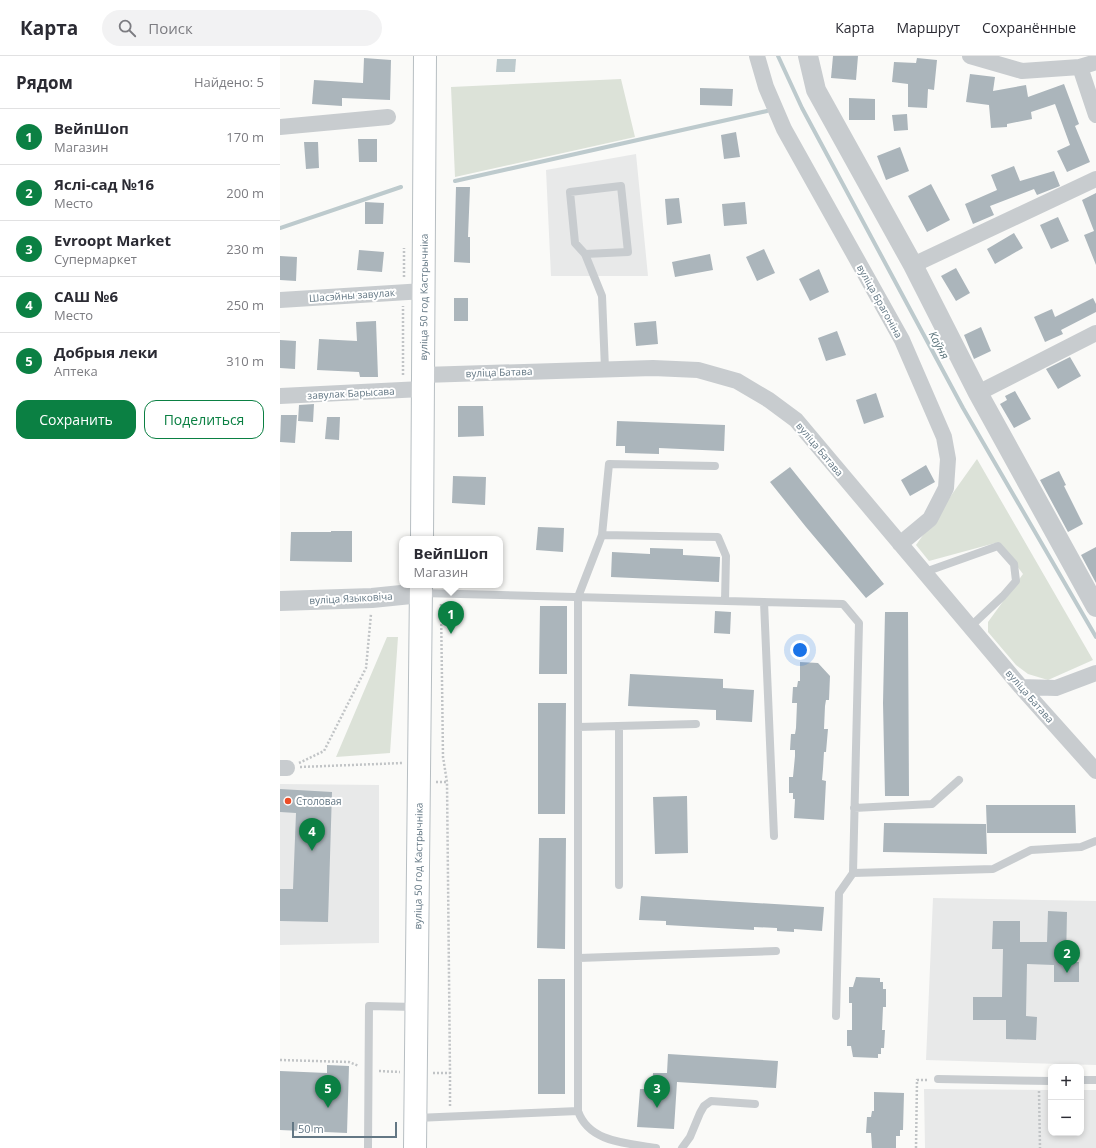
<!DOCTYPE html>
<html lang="ru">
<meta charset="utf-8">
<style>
body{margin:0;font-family:"Open Sans",sans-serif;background:#f2f2f3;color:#2b2b33}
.controls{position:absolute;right:12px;bottom:12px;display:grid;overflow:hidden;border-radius:8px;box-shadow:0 2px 6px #0003}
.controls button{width:36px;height:36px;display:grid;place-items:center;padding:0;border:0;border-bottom:1px solid #e1e1e2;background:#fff;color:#2b2b33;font:20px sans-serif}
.scale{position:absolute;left:12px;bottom:10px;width:105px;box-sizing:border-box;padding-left:4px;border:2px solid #637784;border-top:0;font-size:11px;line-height:14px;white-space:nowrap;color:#637784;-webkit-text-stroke:3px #fff;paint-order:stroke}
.you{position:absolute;left:520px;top:594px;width:14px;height:14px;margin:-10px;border:3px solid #fff;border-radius:50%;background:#1a73e8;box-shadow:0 0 0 6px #1a73e833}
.badge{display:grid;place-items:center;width:26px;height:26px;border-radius:50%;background:#0b8043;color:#fff;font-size:13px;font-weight:700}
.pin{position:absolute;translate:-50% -33px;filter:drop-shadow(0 1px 2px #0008)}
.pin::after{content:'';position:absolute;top:21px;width:14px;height:12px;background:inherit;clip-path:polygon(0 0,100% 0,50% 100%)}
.popup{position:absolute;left:119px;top:480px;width:104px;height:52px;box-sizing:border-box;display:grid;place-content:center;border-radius:8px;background:#fff;filter:drop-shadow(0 1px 3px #0005);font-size:13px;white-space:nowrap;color:#7c7c81}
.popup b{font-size:15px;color:#2b2b33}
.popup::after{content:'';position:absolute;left:50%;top:100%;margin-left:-8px;border:8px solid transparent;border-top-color:#fff}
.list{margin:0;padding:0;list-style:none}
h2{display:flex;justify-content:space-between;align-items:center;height:52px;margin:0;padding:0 16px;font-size:17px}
h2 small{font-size:13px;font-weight:400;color:#7c7c81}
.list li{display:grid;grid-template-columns:26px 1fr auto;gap:12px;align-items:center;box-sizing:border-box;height:56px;padding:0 16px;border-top:1px solid #e1e1e2}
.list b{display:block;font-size:15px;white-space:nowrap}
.list p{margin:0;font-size:13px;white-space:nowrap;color:#7c7c81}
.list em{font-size:13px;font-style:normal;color:#7c7c81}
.actions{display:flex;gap:8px;padding:12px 16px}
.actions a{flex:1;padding:9px 0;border:1px solid #0b8043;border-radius:12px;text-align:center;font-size:14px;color:#0b8043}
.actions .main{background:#0b8043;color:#fff}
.icon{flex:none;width:22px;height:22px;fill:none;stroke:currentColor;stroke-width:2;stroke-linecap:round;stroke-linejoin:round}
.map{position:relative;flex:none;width:816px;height:1092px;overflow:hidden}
header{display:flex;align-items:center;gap:24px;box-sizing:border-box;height:56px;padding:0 20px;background:#fff;border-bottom:1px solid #e1e1e2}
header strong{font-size:19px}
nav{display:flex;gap:22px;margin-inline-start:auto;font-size:14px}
.search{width:280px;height:36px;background:#f2f2f3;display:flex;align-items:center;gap:10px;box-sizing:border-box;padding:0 14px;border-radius:22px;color:#7c7c81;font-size:15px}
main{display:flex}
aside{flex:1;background:#fff}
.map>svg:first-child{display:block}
</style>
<header>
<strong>Карта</strong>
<div class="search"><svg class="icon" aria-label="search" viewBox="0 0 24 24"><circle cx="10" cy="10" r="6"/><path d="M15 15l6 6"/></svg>Поиск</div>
<nav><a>Карта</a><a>Маршрут</a><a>Сохранённые</a></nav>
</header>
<main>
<aside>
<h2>Рядом<small>Найдено: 5</small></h2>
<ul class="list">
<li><span class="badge">1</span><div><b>ВейпШоп</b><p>Магазин</p></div><em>170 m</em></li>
<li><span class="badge">2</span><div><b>Яслі-сад №16</b><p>Место</p></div><em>200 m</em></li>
<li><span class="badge">3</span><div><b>Evroopt Market</b><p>Супермаркет</p></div><em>230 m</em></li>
<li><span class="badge">4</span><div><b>САШ №6</b><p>Место</p></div><em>250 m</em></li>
<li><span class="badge">5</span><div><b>Добрыя леки</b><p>Аптека</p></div><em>310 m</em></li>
</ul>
<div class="actions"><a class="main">Сохранить</a><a>Поделиться</a></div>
</aside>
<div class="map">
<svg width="816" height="1092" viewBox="0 0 816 1092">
<rect width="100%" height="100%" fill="#fafaf8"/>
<path fill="#e8e9e9" d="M 356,98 L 368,220 L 271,220 L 266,114 Z
M 0,728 L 99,729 L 99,887 L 0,889 Z
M 653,842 L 816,845 L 816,1009 L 646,1004 Z
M 644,1033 L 771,1034 L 771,1077 L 801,1077 L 801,1034 L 816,1034 L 816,1092 L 645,1092 Z"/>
<path fill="#dce2d8" d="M 341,23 L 355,81 L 175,121 L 171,31 Z
M 697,403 L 813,604 L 768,624 L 748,618 L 736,609 L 708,576 L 708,566 L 743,518 L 719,486 L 649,505 L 636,489 Z
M 107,581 L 118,581 L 110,697 L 56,701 Z"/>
<path fill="#bdcacd" d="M 217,3 L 236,3 L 235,16 L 216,16 Z"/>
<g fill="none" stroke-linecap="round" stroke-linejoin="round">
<path stroke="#bdcacd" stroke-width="4" d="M 498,0 L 522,52 L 683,352 L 816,581
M 175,125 L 487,55
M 0,172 L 121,131"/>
</g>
<path fill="#abb5bb" d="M 553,0 L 578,0 L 576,24 L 551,22 Z
M 84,2 L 111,4 L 110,44 L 62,42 L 62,50 L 32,48 L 34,24 L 83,27 Z
M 637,2 L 657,4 L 654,34 L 648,33 L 647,52 L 628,51 L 628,28 L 612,26 L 614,6 L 636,7 Z
M 690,18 L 715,21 L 713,35 L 746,29 L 748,41 L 784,28 L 799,68 L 795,70 L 810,106 L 787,116 L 777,95 L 790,89 L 775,48 L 751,56 L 752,63 L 727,68 L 727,71 L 711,72 L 709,49 L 686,46 Z
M 420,32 L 453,33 L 452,50 L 420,49 Z
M 569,42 L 595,43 L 595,64 L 569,64 Z
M 627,58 L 628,74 L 614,75 L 612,59 Z
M 456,76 L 460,101 L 444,103 L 441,79 Z
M 78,83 L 97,83 L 97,106 L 79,106 Z
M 24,86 L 38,86 L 39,112 L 26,113 Z
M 620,91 L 629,115 L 606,124 L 597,100 Z
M 734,110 L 740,125 L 774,115 L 780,130 L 757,139 L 754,133 L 710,150 L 714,159 L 693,168 L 685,148 L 717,134 L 711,119 Z
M 651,128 L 670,164 L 647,176 L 628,140 Z
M 176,131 L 190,131 L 188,181 L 190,181 L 190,207 L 174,206 Z
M 816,137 L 816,209 L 804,179 L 814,175 L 802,144 Z
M 399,142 L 402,167 L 387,169 L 385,143 Z
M 85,146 L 104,147 L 103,168 L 85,168 Z
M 465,146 L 467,168 L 444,170 L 442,148 Z
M 778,161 L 789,185 L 771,193 L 760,169 Z
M 734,177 L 743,192 L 715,208 L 707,193 Z
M 484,193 L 495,217 L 477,225 L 466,201 Z
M 79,194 L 104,196 L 102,216 L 77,214 Z
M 430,198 L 433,214 L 395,221 L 392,206 Z
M 0,200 L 17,201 L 16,225 L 0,224 Z
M 676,212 L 690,237 L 676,245 L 661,220 Z
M 539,213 L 549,236 L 530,245 L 519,223 Z
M 174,242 L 188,242 L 188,265 L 174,265 Z
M 813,242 L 816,248 L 816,256 L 781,274 L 783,278 L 765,286 L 754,261 L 772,253 L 775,261 Z
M 96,265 L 98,321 L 80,321 L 79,316 L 37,314 L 39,283 L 77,285 L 76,266 Z
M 376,265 L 378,288 L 356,290 L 354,267 Z
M 701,271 L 711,295 L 694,303 L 684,279 Z
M 557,275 L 566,299 L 546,305 L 538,282 Z
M 0,284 L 16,285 L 15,313 L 0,312 Z
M 790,301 L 801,320 L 778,333 L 766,313 Z
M 735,335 L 751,363 L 734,372 L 720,348 L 727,344 L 725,340 Z
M 596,337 L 604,361 L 584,368 L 576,344 Z
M 34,348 L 33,366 L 18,365 L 19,349 Z
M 178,350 L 203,350 L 204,380 L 178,381 Z
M 1,359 L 17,359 L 15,387 L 0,386 Z
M 47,361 L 60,361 L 59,384 L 45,383 Z
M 337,365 L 445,369 L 444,395 L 379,392 L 379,398 L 345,397 L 345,390 L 336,390 Z
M 646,409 L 655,426 L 630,440 L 621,424 Z
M 510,411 L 604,528 L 586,542 L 526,471 L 490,426 Z
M 779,415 L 786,429 L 784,430 L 803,468 L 788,476 L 760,424 Z
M 173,420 L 206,421 L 205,449 L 172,447 Z
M 258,471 L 284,472 L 283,496 L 256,494 Z
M 51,475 L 72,475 L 72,506 L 10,505 L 11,476 L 51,476 Z
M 816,491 L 816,527 L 801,499 Z
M 370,492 L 403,493 L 403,499 L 440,501 L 439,526 L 331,521 L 332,496 L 370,498 Z
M 260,550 L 287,550 L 287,618 L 259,618 Z
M 435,555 L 451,556 L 450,578 L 434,577 Z
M 605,556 L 628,556 L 629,740 L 605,740 L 603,647 Z
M 520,606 L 538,607 L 550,620 L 549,644 L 546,644 L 545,650 L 544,673 L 548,673 L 546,696 L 544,696 L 543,713 L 542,724 L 546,725 L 544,764 L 514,762 L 515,743 L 513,743 L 513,737 L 509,737 L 509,721 L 513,721 L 515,700 L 515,694 L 510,694 L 511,678 L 515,678 L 516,672 L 517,647 L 512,647 L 513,631 L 517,631 L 518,625 L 520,625 Z
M 350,618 L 443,623 L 443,632 L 474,634 L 472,666 L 436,664 L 436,654 L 348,650 Z
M 258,647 L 286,647 L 285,758 L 258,758 Z
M 0,733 L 52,736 L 48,866 L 0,865 L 0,833 L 13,833 L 16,757 L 0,756 Z
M 407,740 L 408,797 L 375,798 L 373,741 Z
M 706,749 L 795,749 L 796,777 L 707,777 Z
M 604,767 L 706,768 L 707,798 L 603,796 Z
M 259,782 L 286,782 L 285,893 L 257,892 Z
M 361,840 L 544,851 L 542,875 L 514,873 L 514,876 L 497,875 L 497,872 L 474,871 L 474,874 L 386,869 L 386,865 L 359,864 Z
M 768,855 L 787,856 L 786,906 L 799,906 L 799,926 L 774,926 L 774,909 L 747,908 L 746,960 L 757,961 L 756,984 L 726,983 L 726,964 L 693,964 L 693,941 L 722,941 L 723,893 L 712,893 L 713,865 L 740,865 L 740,886 L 767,886 Z
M 576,921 L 600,922 L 600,926 L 603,926 L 603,933 L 606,933 L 606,951 L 603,951 L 602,974 L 605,974 L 604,992 L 601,992 L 601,998 L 598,998 L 598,1002 L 573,1001 L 571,990 L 567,990 L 567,974 L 572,974 L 572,947 L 569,947 L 569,931 L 573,931 Z
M 258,923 L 285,923 L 285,1038 L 258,1038 Z
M 388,998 L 498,1005 L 496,1032 L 397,1026 L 394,1073 L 357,1071 L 360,1033 L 372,1033 L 373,1017 L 387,1017 Z
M 47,1009 L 69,1010 L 67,1077 L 0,1074 L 0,1015 L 47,1017 Z
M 594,1036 L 624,1037 L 623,1074 L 620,1074 L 620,1080 L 616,1080 L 616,1092 L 592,1092 L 591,1077 L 586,1077 L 587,1061 L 591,1061 L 592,1055 L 594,1055 Z"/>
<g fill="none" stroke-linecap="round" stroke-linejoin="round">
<defs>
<g id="secondary">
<path id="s1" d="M 142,483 L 145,0"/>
<path id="s2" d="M 135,1092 L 141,529"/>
</g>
</defs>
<use href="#secondary" stroke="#b7bec2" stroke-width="24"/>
<path stroke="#c1c4c6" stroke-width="2.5" stroke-dasharray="2 2" stroke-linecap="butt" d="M 124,221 L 124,192
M 123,319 L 123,250
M 161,548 L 163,701 L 167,726 L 170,1017
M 19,707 L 44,695 L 86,612 L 91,558
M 20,711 L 123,707
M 156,726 L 167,726
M 0,1004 L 69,1006 L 79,1010
M 99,1015 L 120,1016
M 153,1017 L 170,1017 L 170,1051
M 759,1035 L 760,1092
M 636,1092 L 637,1024 L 647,1024"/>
<path stroke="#c8cccf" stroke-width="8" d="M 305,198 L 348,196 L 341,130 L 290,136 L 295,187 L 305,198 L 322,240 L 325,313
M 322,479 L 438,481 L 446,500 L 445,545
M 645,516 L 718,490 L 734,508 L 736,525 L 723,540 L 691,570
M 141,537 L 563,548 L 579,567 L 573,817 L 713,813 L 751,794 L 801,791 L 816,785
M 484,546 L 494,780
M 339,670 L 339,829
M 298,671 L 416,668
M 574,752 L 652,748 L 679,724
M 299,902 L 496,895
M 556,960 L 559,837 L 573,817
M 658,1023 L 771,1025
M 801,1024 L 816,1024
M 136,1062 L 298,1055
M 88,1092 L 89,950 L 136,951
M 376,1092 C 348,1087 309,1087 298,1055 L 298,541 L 322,479 L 329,408 L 435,410
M 402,1092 L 410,1081 L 420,1057 L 424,1050 L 431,1045 L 475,1048"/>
<path stroke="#c8cccf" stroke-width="16" d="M 477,0 L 486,31 L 504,73 L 622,284 L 664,381 L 668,403 L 666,432 L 650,463 L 620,488
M 690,0 L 742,15 L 800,11 L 816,6
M 800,11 L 816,59
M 0,71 L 108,61
M 633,209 L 816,123
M 0,244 L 144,235
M 143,319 L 373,312 L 418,314 L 457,325 L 489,344 L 516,364 L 741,631 L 816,715
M 698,337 L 816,277
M 0,340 L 142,333
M 741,631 L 776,632 L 816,617
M 0,712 L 7,712"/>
<path stroke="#c8cccf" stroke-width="20" d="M 528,0 L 536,34 L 633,209 L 698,337 L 816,551
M 0,545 L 92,542 L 141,537"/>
<use href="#secondary" stroke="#fff" stroke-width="22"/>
</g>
<circle fill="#ec4c26" stroke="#fff" stroke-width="1.5" cx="8" cy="745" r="4"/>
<g text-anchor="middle" stroke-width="4" stroke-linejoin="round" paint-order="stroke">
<g font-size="10" fill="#637784" stroke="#fff">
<text transform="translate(72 239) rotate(-4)" y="4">Шасэйны завулак</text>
<text dy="4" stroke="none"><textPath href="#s1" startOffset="242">вуліца 50 год Кастрычніка</textPath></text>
<text transform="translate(600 245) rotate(61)" y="4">вуліца Брагоніна</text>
<text transform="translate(219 316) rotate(-2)" y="4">вуліца Батава</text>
<text transform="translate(71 337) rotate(-3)" y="4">завулак Барысава</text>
<text transform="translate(540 393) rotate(50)" y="4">вуліца Батава</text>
<text transform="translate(71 542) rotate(-3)" y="4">вуліца Языковіча</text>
<text transform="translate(750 640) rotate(49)" y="4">вуліца Батава</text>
<text dy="4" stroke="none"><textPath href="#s2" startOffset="282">вуліца 50 год Кастрычніка</textPath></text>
</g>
<g font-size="10" fill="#637784" stroke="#fff" text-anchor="start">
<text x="16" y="749">Столовая</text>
</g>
<g font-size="11" font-style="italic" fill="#5e767d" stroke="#fff">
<text transform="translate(659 289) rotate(62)" y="4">Каўня</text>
</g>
</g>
</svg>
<div class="controls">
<button>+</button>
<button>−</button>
</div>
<div class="scale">50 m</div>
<div class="you"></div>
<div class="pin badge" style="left:171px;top:578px">1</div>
<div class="popup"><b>ВейпШоп</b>Магазин</div>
<div class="pin badge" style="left:787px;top:917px">2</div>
<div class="pin badge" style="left:377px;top:1052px">3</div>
<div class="pin badge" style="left:32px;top:795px">4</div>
<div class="pin badge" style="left:48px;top:1052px">5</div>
</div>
</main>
